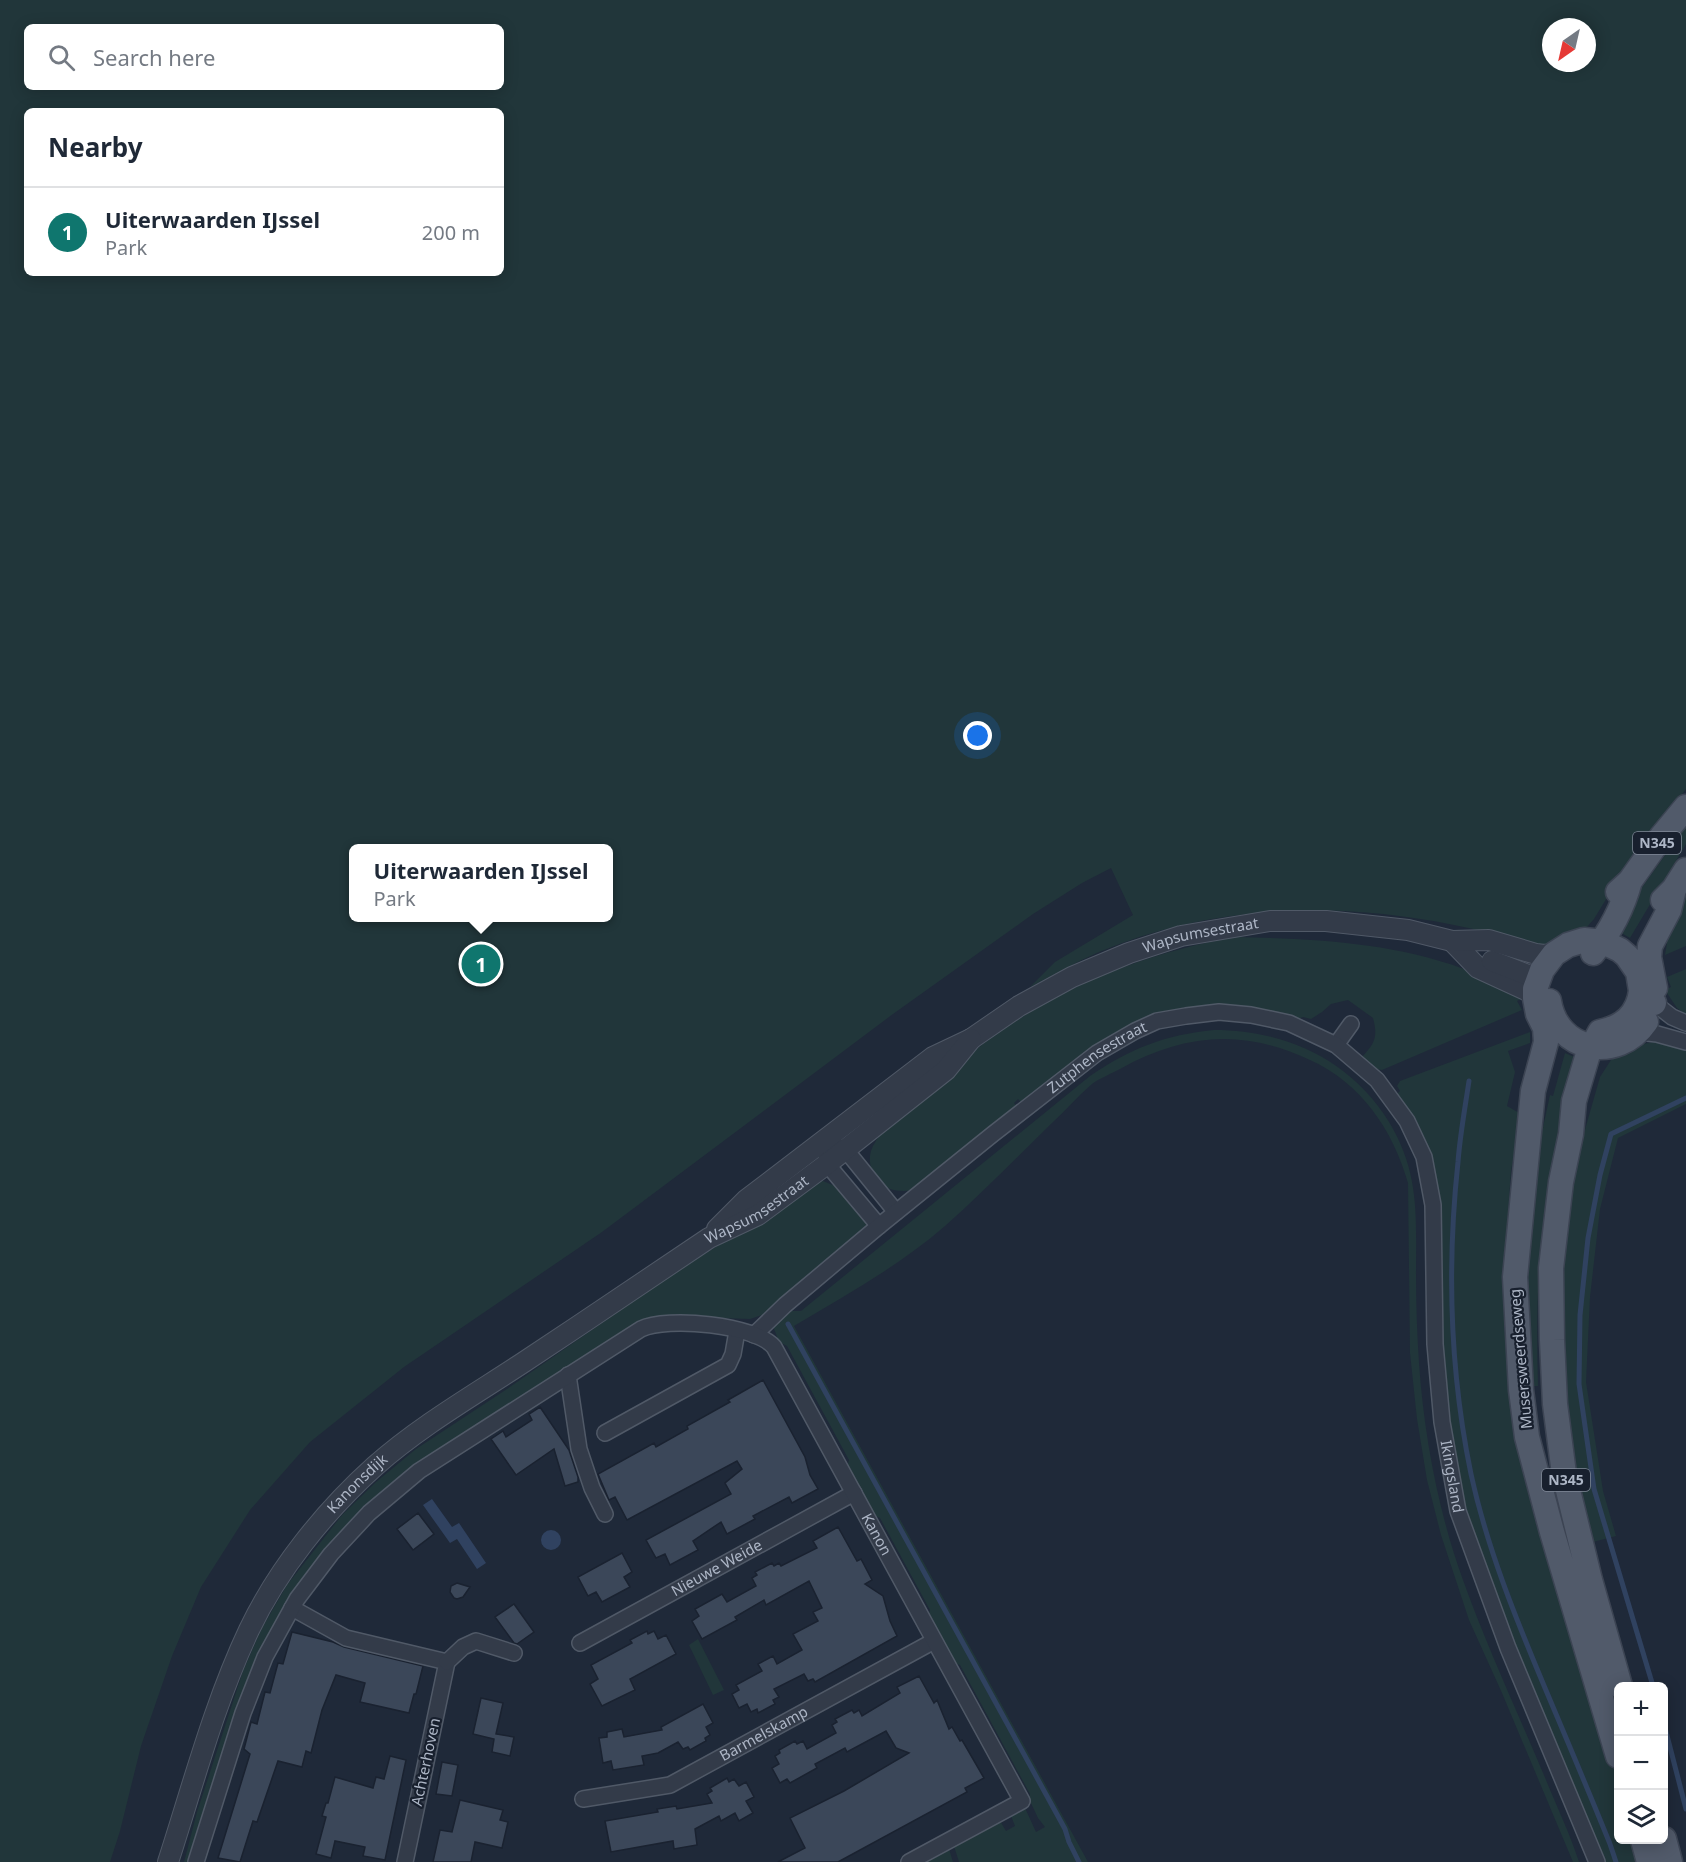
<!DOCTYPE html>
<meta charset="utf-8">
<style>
body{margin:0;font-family:"Noto Sans",sans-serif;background:#f6f6f7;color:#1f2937}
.controls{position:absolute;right:18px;bottom:18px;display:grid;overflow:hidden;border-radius:9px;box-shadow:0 3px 15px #0003}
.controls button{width:54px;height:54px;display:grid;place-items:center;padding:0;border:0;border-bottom:2px solid #e0e1e3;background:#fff;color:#1f2937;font:30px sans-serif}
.compass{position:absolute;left:1542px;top:18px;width:54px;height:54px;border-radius:50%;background:#fff;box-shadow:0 3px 15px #0003;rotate:214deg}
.you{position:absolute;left:978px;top:736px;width:21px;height:21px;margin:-15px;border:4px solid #fff;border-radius:50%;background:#1a73e8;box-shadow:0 0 0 9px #1a73e833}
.badge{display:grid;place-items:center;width:39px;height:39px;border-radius:50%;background:#0f766e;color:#fff;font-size:20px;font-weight:700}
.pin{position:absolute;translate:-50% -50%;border:3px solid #fff;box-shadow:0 2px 6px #0006}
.popup{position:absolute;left:349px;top:844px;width:264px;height:78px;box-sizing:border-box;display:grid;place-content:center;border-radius:9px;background:#fff;filter:drop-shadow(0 2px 4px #0005);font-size:20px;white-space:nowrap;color:#747a83}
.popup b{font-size:22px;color:#1f2937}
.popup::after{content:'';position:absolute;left:50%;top:100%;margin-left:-12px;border:12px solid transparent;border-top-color:#fff}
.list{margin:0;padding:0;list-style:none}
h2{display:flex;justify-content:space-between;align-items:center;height:78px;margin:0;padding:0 24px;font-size:26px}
h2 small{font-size:20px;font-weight:400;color:#747a83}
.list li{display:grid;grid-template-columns:39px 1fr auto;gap:18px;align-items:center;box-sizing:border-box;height:90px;padding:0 24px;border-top:2px solid #e0e1e3}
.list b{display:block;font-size:22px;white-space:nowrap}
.list p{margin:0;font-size:20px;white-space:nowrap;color:#747a83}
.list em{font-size:20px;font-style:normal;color:#747a83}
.icon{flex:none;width:33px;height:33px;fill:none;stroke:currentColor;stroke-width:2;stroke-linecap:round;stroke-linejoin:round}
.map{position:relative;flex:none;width:1686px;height:1862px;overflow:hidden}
.search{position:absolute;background:#fff;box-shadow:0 3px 15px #0003;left:24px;top:24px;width:480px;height:66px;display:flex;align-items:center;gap:15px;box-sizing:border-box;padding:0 21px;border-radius:9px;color:#747a83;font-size:22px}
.panel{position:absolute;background:#fff;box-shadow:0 3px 15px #0003;left:24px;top:108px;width:480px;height:168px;border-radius:9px}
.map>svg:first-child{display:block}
</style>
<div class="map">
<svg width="1686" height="1862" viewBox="0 0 1686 1862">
<rect width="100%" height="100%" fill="#1f2939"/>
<path fill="#21363a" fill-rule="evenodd" d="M 0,0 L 1686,0 L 1686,789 L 1619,878 L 1594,919 L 1586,928 L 1576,934 L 1547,944 L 1534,945 C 1508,938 1481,930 1454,925 C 1335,901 1213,904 1099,952 C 1076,962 1053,975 1030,987 L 1055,962 L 1133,915 L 1111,868 L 1082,883 L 1033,914 L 893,1014 L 602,1232 L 404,1367 L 310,1442 L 250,1510 L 201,1587 L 172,1656 L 141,1746 L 120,1831 L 110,1862 L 0,1862 ZM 27,27 L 501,27 L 501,87 L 27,87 ZM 1551,27 L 1587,27 L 1587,63 L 1551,63 ZM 27,111 L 501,111 L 501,273 L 27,273 ZM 354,848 L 608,848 L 608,918 L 354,918 Z
M 1686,826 L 1686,844 L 1630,938 L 1618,931 L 1640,890 Z
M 1686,894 L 1686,946 L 1665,955 L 1667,943 L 1661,942 L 1668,926 Z
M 1236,937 C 1313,939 1391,942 1464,969 C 1485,977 1504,984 1521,999 L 1517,1001 L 1522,1010 L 1382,1070 L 1376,1069 L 1362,1057 C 1375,1043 1378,1037 1373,1018 L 1348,1000 L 1331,1004 L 1322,1012 L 1311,1019 L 1303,1017 L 1295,1020 L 1274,1014 L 1131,1026 L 1093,1047 L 1022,1103 L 1018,1099 L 1014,1103 L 1017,1107 L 915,1190 C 901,1192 888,1192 878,1180 C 871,1172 868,1161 871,1151 C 880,1124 933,1086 955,1068 C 968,1057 980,1045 994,1036 C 1066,984 1149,952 1236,937 Z
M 1686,969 L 1686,1015 L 1677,1008 L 1665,990 L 1671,987 L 1667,977 Z
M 1214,1030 C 1285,1030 1351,1060 1389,1122 C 1420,1173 1416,1217 1416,1274 C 1416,1304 1417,1333 1419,1363 C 1424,1435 1438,1511 1463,1580 C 1487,1647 1518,1713 1546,1780 C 1557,1807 1570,1834 1579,1862 L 1573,1862 L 1502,1693 L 1469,1620 L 1441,1535 L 1427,1480 L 1417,1419 L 1410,1353 L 1408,1183 C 1393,1130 1361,1083 1310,1060 C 1243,1028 1183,1034 1120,1069 C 1111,1074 1100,1078 1092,1084 C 1078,1096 1066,1110 1053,1122 C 1017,1157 982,1193 945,1226 C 899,1266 846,1295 794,1326 L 1088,1862 L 959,1862 L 954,1846 L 1000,1821 L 1006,1831 L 1015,1826 L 1011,1816 L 1025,1808 L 1036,1832 L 1045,1827 L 1038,1818 L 1029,1799 L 1030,1794 L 960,1665 L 952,1662 L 928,1617 L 930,1610 L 880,1518 L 873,1515 L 847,1467 L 849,1460 L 787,1346 L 779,1342 L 773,1326 L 786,1311 L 801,1311 L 1090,1076 C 1131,1048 1165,1035 1214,1030 Z
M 1530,1032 L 1530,1043 L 1508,1051 L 1515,1072 L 1507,1106 L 1521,1114 L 1511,1171 L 1506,1242 L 1504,1323 L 1512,1413 L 1523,1473 L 1537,1527 L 1553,1558 L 1595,1689 L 1618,1774 L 1618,1840 L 1636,1840 L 1642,1862 L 1602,1862 L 1498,1608 L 1474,1541 L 1463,1500 L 1444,1393 L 1438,1276 L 1410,1113 L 1397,1094 L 1400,1091 L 1397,1086 L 1400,1081 Z
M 1654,1042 L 1686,1048 L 1686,1104 L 1618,1138 L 1600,1209 L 1590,1297 L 1586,1382 L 1603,1491 L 1616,1536 L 1585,1544 L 1565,1438 L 1562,1247 L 1576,1161 L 1600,1077 L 1611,1060 L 1620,1053 L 1637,1045 Z
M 1565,1053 L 1579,1059 C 1570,1096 1559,1134 1552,1171 C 1537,1242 1536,1314 1538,1386 L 1531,1386 C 1530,1359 1527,1331 1527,1303 C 1526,1252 1532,1197 1541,1147 L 1539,1146 L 1550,1095 L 1553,1096 Z
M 823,1181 L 840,1188 L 868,1223 L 862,1234 L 762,1315 L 750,1319 L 663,1316 L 641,1321 L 415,1467 L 293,1594 L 269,1634 L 247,1681 L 189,1862 L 184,1862 L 197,1812 L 243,1671 L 262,1628 L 287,1585 L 342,1515 L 376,1482 L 416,1449 L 507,1389 L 671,1275 L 751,1225 L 814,1182 Z
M 698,1639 L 724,1690 L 713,1695 L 689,1645 Z
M 949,1849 L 953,1862 L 925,1862 Z"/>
<path fill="#304260" d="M 432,1499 L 452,1527 L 459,1523 L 486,1563 L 477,1569 L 457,1539 L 450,1543 L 423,1505 Z
M541 1540a10 10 0 1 1 20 0a10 10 0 1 1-20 0Z"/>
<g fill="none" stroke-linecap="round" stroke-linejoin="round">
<path stroke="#304260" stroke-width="5" d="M 1469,1081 C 1465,1108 1460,1135 1458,1162 C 1447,1265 1450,1372 1471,1474 C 1487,1548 1516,1619 1545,1688 C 1567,1740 1589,1792 1610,1844 L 1616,1862
M 788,1324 L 1065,1829 L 1069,1842 L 1079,1862
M 1653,1686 L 1594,1489 L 1579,1384 L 1580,1315 L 1588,1238 L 1600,1175 L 1611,1134 L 1686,1098
M 1664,1724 L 1686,1809"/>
</g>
<path fill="#3b4759" stroke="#1a2230" stroke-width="1.5" d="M 763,1380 L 805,1457 L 810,1475 L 818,1489 L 792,1503 L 789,1497 L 753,1516 L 755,1519 L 727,1534 L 721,1522 L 693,1541 L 698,1550 L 670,1565 L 665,1554 L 656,1558 L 646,1540 L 731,1494 L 725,1483 L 742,1469 L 737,1461 L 627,1520 L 615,1497 L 609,1500 L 598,1474 L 654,1443 L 656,1447 L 688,1429 L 687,1426 L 730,1402 L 728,1400 Z
M 540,1407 L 569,1450 L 578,1477 L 578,1482 L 565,1486 L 554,1449 L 516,1475 L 491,1439 L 503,1431 L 506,1437 L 532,1420 L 529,1414 Z
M 418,1513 L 434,1534 L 413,1550 L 397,1529 Z
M 838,1527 L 857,1561 L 861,1559 L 872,1580 L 865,1584 L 883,1596 L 890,1621 L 897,1636 L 815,1682 L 813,1679 L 808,1681 L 804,1674 L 774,1689 L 779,1697 L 773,1700 L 775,1704 L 758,1713 L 757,1709 L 751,1712 L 747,1704 L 739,1708 L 732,1694 L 739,1690 L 736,1685 L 762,1671 L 758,1664 L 773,1656 L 777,1664 L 802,1650 L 793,1634 L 818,1621 L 813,1612 L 822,1608 L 809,1581 L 766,1605 L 764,1600 L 735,1617 L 737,1620 L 702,1639 L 692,1621 L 699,1616 L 695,1609 L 722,1594 L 727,1602 L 756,1586 L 752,1578 L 757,1575 L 755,1572 L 772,1563 L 774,1566 L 779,1563 L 781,1566 L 817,1548 L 813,1541 Z
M 622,1553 L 632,1572 L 624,1577 L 630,1587 L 602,1602 L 596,1592 L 588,1596 L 578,1577 Z
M 457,1583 L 470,1587 L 463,1597 L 457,1599 L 454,1598 L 450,1592 L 451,1586 Z
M 514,1604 L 534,1632 L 517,1644 L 514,1643 L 495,1617 Z
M 647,1631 L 648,1634 L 654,1631 L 658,1639 L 666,1635 L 676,1654 L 630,1679 L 635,1690 L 602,1706 L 590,1684 L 598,1679 L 591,1665 L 632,1643 L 630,1640 Z
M 292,1632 L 333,1642 L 344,1647 L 423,1666 L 416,1694 L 414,1694 L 409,1713 L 369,1704 L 360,1702 L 365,1683 L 336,1675 L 322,1710 L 311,1753 L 306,1751 L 302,1767 L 278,1761 L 257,1822 L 253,1821 L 240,1862 L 218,1858 L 250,1754 L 244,1749 L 251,1722 L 257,1724 L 265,1692 L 270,1693 L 278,1663 L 283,1664 Z
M 919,1676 L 934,1703 L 937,1700 L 949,1729 L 952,1727 L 960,1741 L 962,1740 L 984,1778 L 965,1788 L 967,1792 L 838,1862 L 778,1862 L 805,1848 L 790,1818 L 844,1791 L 909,1753 L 896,1748 L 886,1731 L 847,1752 L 845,1748 L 815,1764 L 817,1768 L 790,1783 L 787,1779 L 780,1783 L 772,1768 L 779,1764 L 775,1756 L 780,1753 L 779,1750 L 795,1741 L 797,1744 L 803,1741 L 807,1749 L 836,1733 L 832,1725 L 837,1722 L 835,1719 L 852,1710 L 854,1713 L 859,1710 L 862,1716 L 900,1693 L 897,1687 Z
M 481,1698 L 503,1703 L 496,1734 L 514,1737 L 510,1756 L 492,1752 L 494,1739 L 473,1734 Z
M 703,1704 L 713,1723 L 706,1727 L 710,1735 L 705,1738 L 706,1741 L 690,1750 L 688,1747 L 683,1749 L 678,1742 L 658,1753 L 642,1756 L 644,1765 L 613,1770 L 611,1761 L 603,1763 L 599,1738 L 607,1737 L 607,1732 L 622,1729 L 624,1737 L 662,1730 L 661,1727 Z
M 390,1756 L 406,1760 L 385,1860 L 363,1856 L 365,1847 L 335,1841 L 331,1858 L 316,1854 L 326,1817 L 322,1816 L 326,1803 L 328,1803 L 335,1777 L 373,1788 L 376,1777 L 384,1779 Z
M 442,1762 L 458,1765 L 452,1796 L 436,1794 Z
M 727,1778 L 729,1782 L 734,1779 L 739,1786 L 746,1782 L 754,1797 L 746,1801 L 753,1813 L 739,1821 L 735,1813 L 721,1821 L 719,1816 L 695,1829 L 697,1845 L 674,1849 L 673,1841 L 611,1852 L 605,1821 L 658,1812 L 657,1809 L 676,1806 L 677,1809 L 712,1803 L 707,1794 L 712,1791 L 710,1788 Z
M 460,1800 L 503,1810 L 500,1820 L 508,1822 L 502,1848 L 475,1842 L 471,1862 L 433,1862 L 440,1830 L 452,1832 Z"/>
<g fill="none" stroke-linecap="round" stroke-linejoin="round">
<defs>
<g id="minor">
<path d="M 1654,1003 L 1672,1017 L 1686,1023"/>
<path d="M 1638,1032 L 1657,1034 L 1686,1042"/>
<path d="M 1336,1045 L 1351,1024"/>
<path d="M 837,1146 L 845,1149 L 896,1212"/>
<path d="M 826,1154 L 827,1164 L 879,1226"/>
<path id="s1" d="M 754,1335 L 785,1305 L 879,1226 L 993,1134 L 1097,1053 L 1135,1031 L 1157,1021 L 1186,1016 L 1219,1012 L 1251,1015 L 1289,1023 L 1336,1045 L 1377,1080 L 1407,1121 L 1424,1157 L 1433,1205 L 1435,1344 L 1442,1422 L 1458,1511 L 1508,1648 L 1597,1862"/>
<path d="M 568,1375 L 579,1449 L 592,1488 L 605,1514"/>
<path d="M 605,1433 L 728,1365 L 733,1354 L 737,1331"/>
<path d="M 292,1608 L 346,1638 L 447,1662 L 405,1862"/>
<path id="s2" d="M 580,1643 L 854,1493"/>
<path d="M 447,1662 L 463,1647 L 476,1641 L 514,1653"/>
<path id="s3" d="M 583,1799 L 670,1785 L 934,1641"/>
<path id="s4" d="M 196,1862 L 243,1713 L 265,1657 L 297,1599 L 331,1554 L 369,1513 L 419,1471 L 641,1329 C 667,1316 756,1325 774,1347 L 1022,1801 L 909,1862"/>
</g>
<g id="tertiary">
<path d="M 1452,941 L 1478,968 L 1528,991 L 1535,998"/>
<path d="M 1492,961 L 1538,979"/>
<path id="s5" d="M 717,1229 L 746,1200 L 933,1057 L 971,1039 L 1019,1006 L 1072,977 L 1129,953 L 1181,936 L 1270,921 L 1326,921 L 1408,930 L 1452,941 L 1489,940 L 1536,954 L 1544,955 L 1554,954"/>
<path id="s6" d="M 168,1862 C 193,1785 214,1704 249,1630 C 278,1569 325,1511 375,1466 C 420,1426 474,1395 524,1362 C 586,1321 648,1279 709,1238 L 758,1215 L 827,1164 L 946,1070 L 971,1039"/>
</g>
<path id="primary" d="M 1618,892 L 1630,881 L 1662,836 L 1686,807
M 1663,900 L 1674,889 L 1686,870
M 1593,953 C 1610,932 1623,907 1630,881
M 1655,988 L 1649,957 L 1650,946 L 1669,910 L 1674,889
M 1549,1001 C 1557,1052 1618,1063 1646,1022
M 1620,1686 L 1590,1580 L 1564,1474 L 1555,1404 L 1552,1340 L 1551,1268 L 1561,1182 L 1571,1134 L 1574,1101 L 1588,1054 L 1600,1032 C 1623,1027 1638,1015 1641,991
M 1618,1756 L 1552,1532 L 1527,1437 L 1521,1390 L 1515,1277 L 1533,1091 L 1546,1042 L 1545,1028 L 1538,1014 L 1535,998 L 1535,989 L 1542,970 L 1554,954 L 1568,945 L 1584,940 L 1603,942 L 1620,950 L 1627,956 L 1638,972 L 1641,991 L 1654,1003
M 1664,1839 L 1670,1862
M 1643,1840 L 1649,1862"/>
</defs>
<use href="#minor" stroke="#505967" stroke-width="18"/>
<use href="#tertiary" stroke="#505967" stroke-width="22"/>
<use href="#primary" stroke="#3c4453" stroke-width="27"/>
<use href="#minor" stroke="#333b49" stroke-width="15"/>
<use href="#tertiary" stroke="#333b49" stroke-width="20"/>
<use href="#primary" stroke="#515a6a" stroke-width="24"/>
</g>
<g text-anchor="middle" stroke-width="4.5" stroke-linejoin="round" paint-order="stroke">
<g fill="#18202e" stroke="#808998" stroke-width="1.5">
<rect x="1633" y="832" width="48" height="22" rx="4.5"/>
<rect x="1542" y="1469" width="48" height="22" rx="4.5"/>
</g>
<g font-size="14" font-weight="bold" fill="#adb6c6">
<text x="1657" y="848">N345</text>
<text x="1566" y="1485">N345</text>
</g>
<g font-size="15" fill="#adb6c6" stroke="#18202e">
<text dy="5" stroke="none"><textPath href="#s5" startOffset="573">Wapsumsestraat</textPath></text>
<text dy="5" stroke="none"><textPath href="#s1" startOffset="442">Zutphensestraat</textPath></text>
<text dy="5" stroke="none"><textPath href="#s6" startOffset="914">Wapsumsestraat</textPath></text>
<text transform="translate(1521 1359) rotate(-95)" y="5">Musersweerdseweg</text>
<text dy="5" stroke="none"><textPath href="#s1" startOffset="1164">Ikingsland</textPath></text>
<text dy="5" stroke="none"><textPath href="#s6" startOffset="429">Kanonsdijk</textPath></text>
<text dy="5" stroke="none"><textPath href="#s4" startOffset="1076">Kanon</textPath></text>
<text dy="5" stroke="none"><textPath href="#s2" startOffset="156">Nieuwe Weide</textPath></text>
<text dy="5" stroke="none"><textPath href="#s3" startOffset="195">Barmelskamp</textPath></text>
<text transform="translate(426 1762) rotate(-78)" y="5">Achterhoven</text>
</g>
</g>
</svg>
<div class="controls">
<button>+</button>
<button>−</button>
<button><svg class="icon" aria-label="layers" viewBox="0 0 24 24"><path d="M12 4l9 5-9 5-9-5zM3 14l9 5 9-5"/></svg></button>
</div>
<svg class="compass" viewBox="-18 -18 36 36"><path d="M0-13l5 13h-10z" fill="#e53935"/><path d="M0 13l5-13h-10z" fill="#747a83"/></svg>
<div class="you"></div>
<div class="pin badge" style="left:481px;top:964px">1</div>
<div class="popup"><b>Uiterwaarden IJssel</b>Park</div>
<div class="search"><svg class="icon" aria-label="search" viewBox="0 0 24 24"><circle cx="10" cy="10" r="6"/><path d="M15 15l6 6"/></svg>Search here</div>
<section class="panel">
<h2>Nearby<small></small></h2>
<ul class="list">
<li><span class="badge">1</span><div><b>Uiterwaarden IJssel</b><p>Park</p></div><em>200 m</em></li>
</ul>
</section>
</div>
